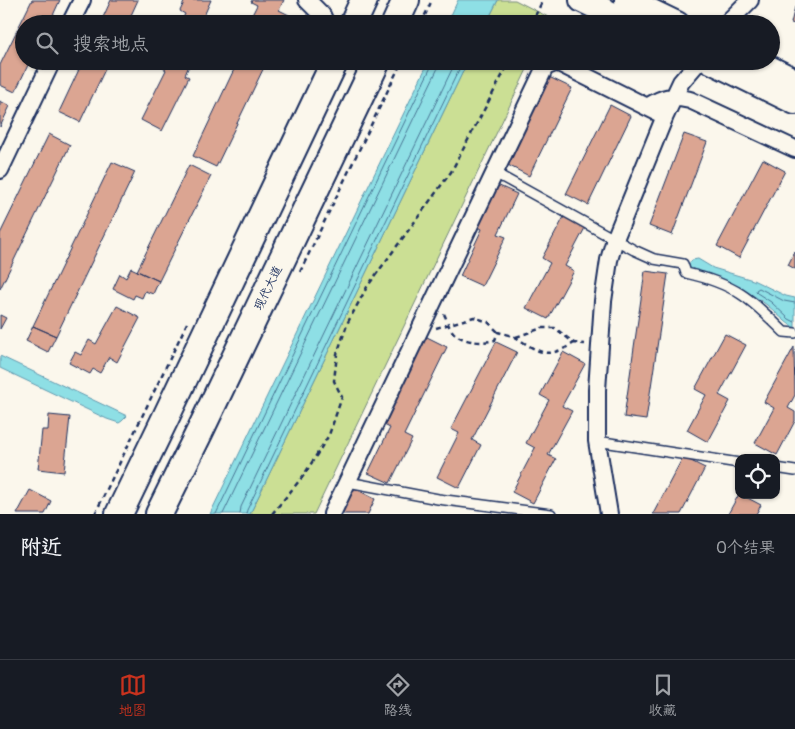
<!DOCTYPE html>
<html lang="zh">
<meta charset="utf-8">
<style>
body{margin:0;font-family:Pangolin,"LXGW WenKai TC",sans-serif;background:#20242c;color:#f1f3f6}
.controls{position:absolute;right:15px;bottom:15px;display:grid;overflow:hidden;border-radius:10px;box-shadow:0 1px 4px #0004}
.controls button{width:45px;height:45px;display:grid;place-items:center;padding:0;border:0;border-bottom:1px solid #363941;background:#171b24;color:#f1f3f6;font:25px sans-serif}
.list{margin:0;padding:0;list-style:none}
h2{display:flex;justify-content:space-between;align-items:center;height:65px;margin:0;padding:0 20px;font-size:21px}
h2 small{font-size:16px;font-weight:400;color:#9ea1a6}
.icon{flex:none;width:28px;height:28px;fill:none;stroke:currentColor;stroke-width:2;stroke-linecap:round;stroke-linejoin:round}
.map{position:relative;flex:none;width:795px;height:514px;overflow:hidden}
.search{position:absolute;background:#171b24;box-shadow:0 1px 4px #0004;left:15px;right:15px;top:15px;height:55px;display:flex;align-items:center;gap:12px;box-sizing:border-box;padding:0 18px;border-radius:28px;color:#9ea1a6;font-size:19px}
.sheet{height:145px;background:#171b24}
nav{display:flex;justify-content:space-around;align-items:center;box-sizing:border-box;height:70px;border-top:1px solid #363941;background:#171b24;font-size:14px;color:#9ea1a6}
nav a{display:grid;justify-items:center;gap:2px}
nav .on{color:#c8321e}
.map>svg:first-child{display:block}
</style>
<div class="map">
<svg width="795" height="514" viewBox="0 0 795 514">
<rect width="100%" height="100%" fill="#fbf7ec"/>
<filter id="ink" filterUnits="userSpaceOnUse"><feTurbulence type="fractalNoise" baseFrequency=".02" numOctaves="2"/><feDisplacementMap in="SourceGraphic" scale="10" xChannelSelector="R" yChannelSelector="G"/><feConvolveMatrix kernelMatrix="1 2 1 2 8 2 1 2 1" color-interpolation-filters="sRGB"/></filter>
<g filter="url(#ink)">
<path fill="#cbdf94" stroke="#738779" d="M 498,0 L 515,0 L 552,19 L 549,24 L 486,24 Z
M 468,61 L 531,61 L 314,514 L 250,514 Z"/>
<path fill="#8edfe5" stroke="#6099af" d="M 458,0 L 498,0 L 486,24 L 447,24 Z
M 429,61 L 468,61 L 250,514 L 210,514 Z
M 698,259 L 713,268 L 753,280 L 786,296 L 795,298 L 795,328 C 784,322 777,313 767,305 C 744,288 718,275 689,268 L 688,265 L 692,260 Z
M 0,356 L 127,416 L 122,421 L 119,423 L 107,419 L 0,368 Z"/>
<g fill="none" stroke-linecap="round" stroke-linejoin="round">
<path stroke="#497594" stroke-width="1" d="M 795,303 L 784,301 L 759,288 L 756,290 L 757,293 L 771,302 L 789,319 L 795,322
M 216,514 L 432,65 L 433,61
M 223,514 L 438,68 L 439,61
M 240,514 L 241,507 L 456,61
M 246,514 L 247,510 L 463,61"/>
</g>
<path fill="#dba592" stroke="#1b2f5e" d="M 32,0 L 60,0 L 49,24 L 24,24 L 24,61 L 30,61 L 15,92 L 0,85 L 0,65 Z
M 111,0 L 138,0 L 127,24 L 100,24 Z
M 185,0 L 211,0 L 203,18 L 207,20 L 205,24 L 180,24 L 185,14 L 180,11 Z
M 252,0 L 284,0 L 279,10 L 289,15 L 285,24 L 271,24 L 252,15 L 257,5 L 251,2 Z
M 795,7 L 795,24 L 791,23 Z
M 259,18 L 271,24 L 257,24 Z
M 83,61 L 109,61 L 80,122 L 59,112 Z
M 166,61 L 191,61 L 185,75 L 189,77 L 162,131 L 141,120 L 166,70 L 163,68 Z
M 238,61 L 267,61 L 216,167 L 193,156 Z
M 549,77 L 572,88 L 529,176 L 506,164 Z
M 0,101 L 10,106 L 0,127 Z
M 610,105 L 631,116 L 588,205 L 566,194 Z
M 49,134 L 70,145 L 0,289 L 0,234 Z
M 684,134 L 707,142 L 672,235 L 649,226 Z
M 763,159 L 785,171 L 739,258 L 717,246 Z
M 112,162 L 135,172 L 56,336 L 33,326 Z
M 189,165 L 211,176 L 159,281 L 137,271 Z
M 495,184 L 517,194 L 498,234 L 506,237 L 482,286 L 460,276 L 482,229 L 475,225 Z
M 565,215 L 586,226 L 565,266 L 574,271 L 548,319 L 526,308 L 550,263 L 542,258 Z
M 795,251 L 795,269 L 788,265 Z
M 131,268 L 159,281 L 153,294 L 145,291 L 142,298 L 135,295 L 133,299 L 113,289 L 120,274 L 126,278 Z
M 645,271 L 668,274 L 646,420 L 624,417 Z
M 117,306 L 140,318 L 117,362 L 109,357 L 100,373 L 93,369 L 90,374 L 69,363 L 75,352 L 81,355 L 89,340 L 96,344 Z
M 0,315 L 6,318 L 0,329 Z
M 33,326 L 56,336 L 48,352 L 26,341 Z
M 725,334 L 746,345 L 719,395 L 730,401 L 708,442 L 687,430 L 706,395 L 695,389 Z
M 425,336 L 447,347 L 404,435 L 412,439 L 390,483 L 368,473 L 390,428 L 382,424 Z
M 496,342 L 517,352 L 472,440 L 481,445 L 459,488 L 437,477 L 459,433 L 451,429 Z
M 794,347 L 795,395 L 788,408 L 795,412 L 795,421 L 777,455 L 755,443 L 774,408 L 764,402 Z
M 563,352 L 585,364 L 562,406 L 572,411 L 548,455 L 556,459 L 533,503 L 512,492 L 535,448 L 526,443 L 549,400 L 540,395 Z
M 49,415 L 70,417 L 64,472 L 38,469 L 42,430 L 48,430 Z
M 683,457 L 705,468 L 681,514 L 653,514 Z
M 354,488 L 375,499 L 368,514 L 341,514 Z
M 30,490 L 51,501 L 45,514 L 17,514 Z
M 739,494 L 739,495 L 742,495 L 761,505 L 756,514 L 728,514 Z"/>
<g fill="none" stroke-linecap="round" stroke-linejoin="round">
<defs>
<path id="service" d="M 495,173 L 634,250 L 654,259 L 683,264 L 686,273 C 735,284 750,298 784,332 L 795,333
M 597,441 L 739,463
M 776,468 L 795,471
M 348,482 L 438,499 L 551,514"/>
<path id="minor" d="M 307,0 L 322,15 L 326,24
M 70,24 L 82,0
M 726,24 L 750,0
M 647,107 C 666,95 669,96 690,100 L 795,149
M 0,170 L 52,61
M 332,514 L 545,67 L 557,62 L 665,116
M 609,514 L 597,441 L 597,390 L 603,301 L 609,260 L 615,239 L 665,116 L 681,82 L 699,61"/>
<path id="secondary" d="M 582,0 L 632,24
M 627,0 L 677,24
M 711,61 L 795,102
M 755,61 L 795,81"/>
<path id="primary" d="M 353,24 L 364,0
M 395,24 L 406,0
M 119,514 L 165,419 L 335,61
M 159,514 L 200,431 L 377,61"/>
</defs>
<use href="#service" stroke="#1b2f5e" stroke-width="12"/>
<use href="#minor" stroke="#1b2f5e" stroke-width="20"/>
<use href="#secondary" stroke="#1b2f5e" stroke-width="28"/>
<use href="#primary" stroke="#1b2f5e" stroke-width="30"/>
<path stroke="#1b2f5e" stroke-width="2.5" stroke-dasharray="5 4" stroke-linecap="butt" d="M 421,24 L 432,0
M 531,24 L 543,0
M 300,272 L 402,61
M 444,314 C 447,319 448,327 453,332 C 462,342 482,344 495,340 L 498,332 C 504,334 512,335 517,338 C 541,354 548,359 574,343
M 436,328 L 474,317 L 488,322 L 498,332
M 516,337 L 542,328 L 555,328 L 574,343 L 585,344
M 95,514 L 188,321
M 272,514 L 304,475 L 329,435 L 342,397 L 334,381 L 337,354 L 348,322 L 367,287 L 451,172 L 510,61"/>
<use href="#service" stroke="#fbf7ec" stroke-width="9"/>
<use href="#minor" stroke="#fbf7ec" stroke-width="16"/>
<use href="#secondary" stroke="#fbf7ec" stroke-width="24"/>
<use href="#primary" stroke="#fbf7ec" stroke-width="26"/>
</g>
</g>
<g text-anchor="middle" stroke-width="5" stroke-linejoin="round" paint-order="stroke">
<g font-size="12" fill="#1b2f5e" stroke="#fbf7ec">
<text transform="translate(268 288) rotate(-64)" y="4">现代大道</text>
</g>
</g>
</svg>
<div class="controls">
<button><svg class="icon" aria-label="locate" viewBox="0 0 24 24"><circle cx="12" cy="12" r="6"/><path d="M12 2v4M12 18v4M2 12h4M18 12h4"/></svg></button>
</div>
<div class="search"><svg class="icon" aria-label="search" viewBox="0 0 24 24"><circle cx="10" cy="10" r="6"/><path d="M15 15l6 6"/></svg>搜索地点</div>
</div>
<section class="sheet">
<h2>附近<small>0个结果</small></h2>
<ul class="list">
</ul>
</section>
<nav>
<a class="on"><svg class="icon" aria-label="map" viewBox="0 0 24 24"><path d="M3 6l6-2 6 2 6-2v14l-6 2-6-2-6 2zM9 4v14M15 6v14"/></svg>地图</a>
<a><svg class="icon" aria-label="directions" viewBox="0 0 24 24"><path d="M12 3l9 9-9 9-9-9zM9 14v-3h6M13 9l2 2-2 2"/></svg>路线</a>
<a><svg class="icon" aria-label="saved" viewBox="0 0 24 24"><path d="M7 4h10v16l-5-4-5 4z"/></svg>收藏</a>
</nav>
